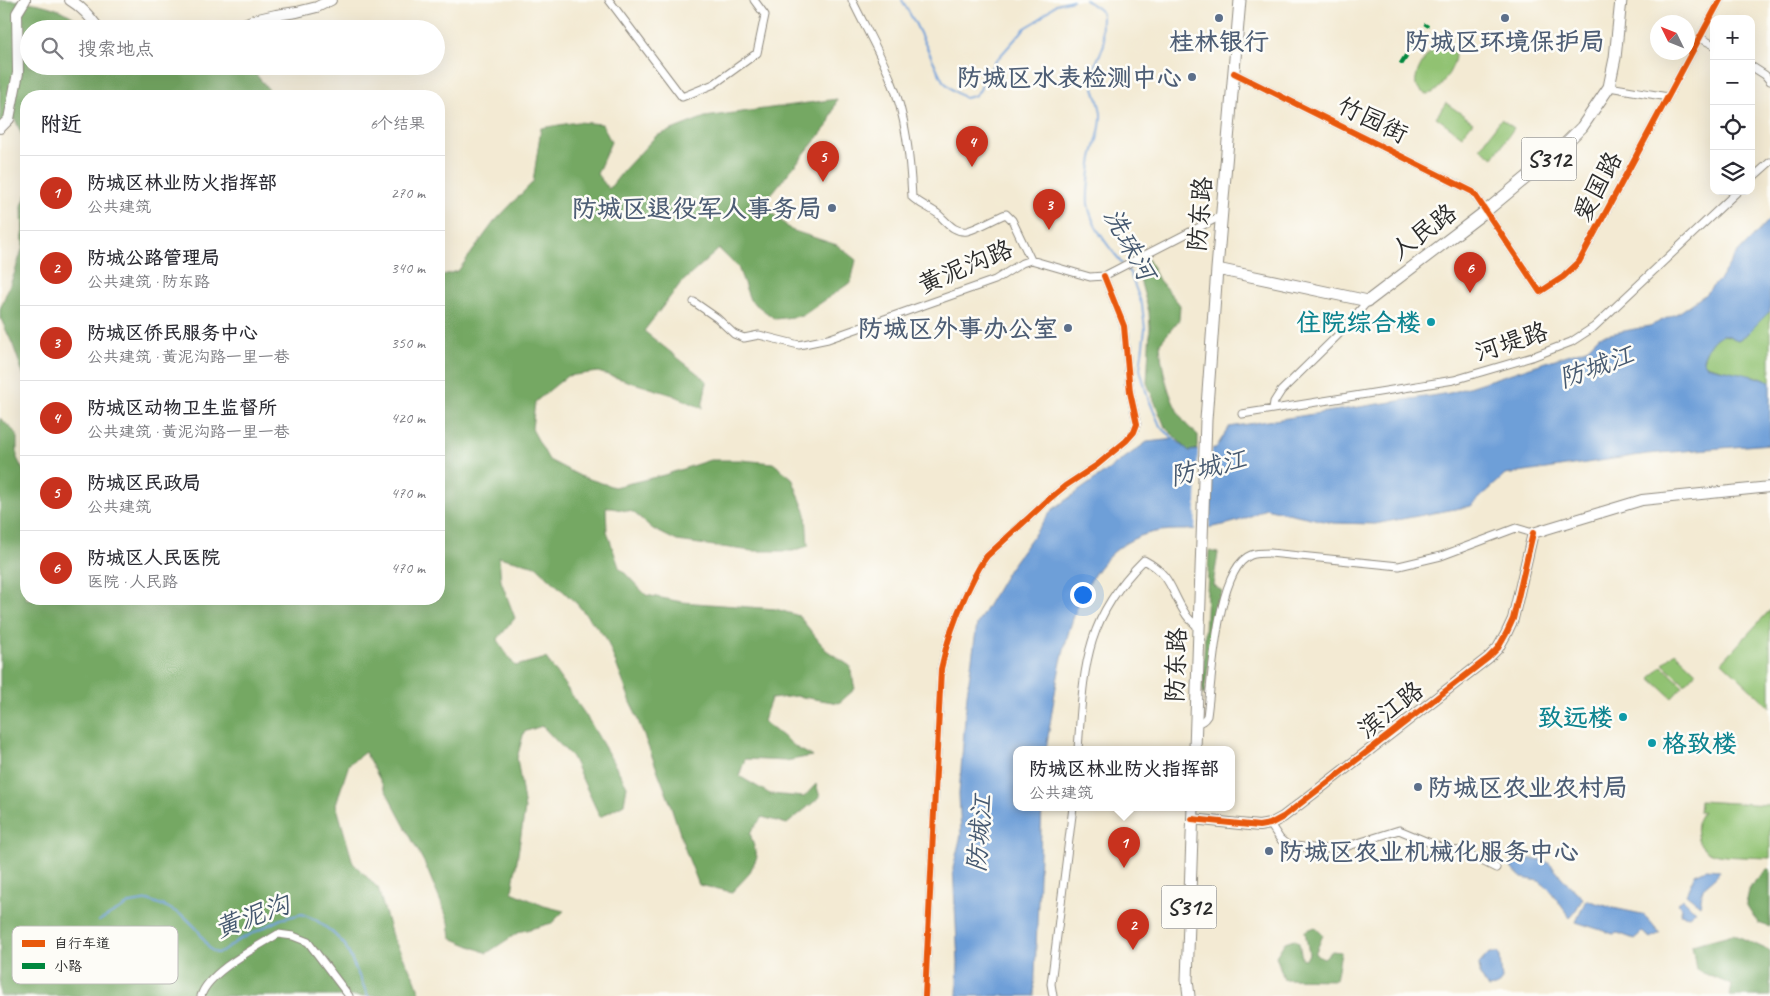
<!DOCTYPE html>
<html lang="zh">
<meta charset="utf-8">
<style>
body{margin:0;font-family:Caveat,"LXGW WenKai TC",sans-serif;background:#f7f7f7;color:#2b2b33}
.controls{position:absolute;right:15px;top:15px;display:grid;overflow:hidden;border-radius:10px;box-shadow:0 5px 20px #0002}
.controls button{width:45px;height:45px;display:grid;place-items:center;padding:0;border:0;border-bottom:1px solid #e1e1e2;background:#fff;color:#2b2b33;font:25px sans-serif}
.compass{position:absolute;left:1650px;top:15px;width:45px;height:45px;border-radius:50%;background:#fff;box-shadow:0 5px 20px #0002;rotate:313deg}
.you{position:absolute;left:1082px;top:594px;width:18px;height:18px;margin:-12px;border:4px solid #fff;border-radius:50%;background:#1a73e8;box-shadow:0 0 0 8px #1a73e833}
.badge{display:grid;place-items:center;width:32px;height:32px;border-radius:50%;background:#c8321e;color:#fff;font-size:16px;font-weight:700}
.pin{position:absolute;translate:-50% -41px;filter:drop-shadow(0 1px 2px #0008)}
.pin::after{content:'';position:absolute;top:26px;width:18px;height:15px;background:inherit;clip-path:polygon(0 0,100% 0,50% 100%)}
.popup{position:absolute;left:1013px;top:746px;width:222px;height:65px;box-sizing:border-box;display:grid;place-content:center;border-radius:10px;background:#fff;filter:drop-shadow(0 1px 4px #0005);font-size:16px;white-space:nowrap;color:#7c7c81}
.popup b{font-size:19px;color:#2b2b33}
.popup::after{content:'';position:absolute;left:50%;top:100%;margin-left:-10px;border:10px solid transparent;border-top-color:#fff}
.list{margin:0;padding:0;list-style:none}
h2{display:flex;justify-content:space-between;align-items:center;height:65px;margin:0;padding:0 20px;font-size:21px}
h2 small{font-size:16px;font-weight:400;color:#7c7c81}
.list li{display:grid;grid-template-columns:32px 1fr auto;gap:15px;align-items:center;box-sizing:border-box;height:75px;padding:0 20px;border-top:1px solid #e1e1e2}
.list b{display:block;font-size:19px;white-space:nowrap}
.list p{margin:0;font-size:16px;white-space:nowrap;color:#7c7c81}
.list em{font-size:16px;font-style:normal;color:#7c7c81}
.icon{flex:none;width:28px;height:28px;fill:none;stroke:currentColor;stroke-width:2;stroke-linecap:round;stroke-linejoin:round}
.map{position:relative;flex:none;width:1770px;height:996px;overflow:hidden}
.search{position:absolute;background:#fff;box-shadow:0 5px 20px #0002;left:20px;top:20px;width:425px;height:55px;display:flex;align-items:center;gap:12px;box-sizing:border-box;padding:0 18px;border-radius:28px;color:#7c7c81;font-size:19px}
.panel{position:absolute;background:#fff;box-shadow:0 5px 20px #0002;left:20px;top:90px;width:425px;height:515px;border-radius:20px}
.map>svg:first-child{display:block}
</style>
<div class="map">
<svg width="1770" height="996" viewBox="0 0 1770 996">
<rect width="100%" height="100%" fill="#fdfcf7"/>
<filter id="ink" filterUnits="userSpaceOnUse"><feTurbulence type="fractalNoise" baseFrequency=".02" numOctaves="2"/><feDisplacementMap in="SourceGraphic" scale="10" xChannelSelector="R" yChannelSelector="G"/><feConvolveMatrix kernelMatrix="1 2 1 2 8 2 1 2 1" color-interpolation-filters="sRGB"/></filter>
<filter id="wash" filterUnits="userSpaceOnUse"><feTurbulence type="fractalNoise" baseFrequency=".0096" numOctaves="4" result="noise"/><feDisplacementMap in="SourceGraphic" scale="20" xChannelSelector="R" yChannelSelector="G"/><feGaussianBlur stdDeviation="1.12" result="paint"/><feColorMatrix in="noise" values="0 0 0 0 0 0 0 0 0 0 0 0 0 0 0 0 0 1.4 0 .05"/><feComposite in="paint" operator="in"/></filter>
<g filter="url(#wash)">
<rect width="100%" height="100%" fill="#f3ead3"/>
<path fill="#91c272" stroke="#5e764e" d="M 1441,45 C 1464,47 1453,67 1446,78 C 1439,90 1427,103 1416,85 C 1413,73 1429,48 1441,45 Z
M 1446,103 L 1473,122 L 1462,136 L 1436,117 Z
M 1501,119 L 1514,128 L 1493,158 L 1480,148 Z
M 1770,311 L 1770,382 L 1755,376 L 1747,376 L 1706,365 L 1703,360 C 1705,351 1713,337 1722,335 C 1728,335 1733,338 1738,340 L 1746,335 Z
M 1770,610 L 1770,707 L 1722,662 Z
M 1675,652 L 1696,672 L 1685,684 L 1663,664 Z
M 1662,666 L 1683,686 L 1672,698 L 1650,678 Z
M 1700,801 L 1770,805 L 1770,858 C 1761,858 1751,857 1742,857 C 1724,856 1701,857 1697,835 C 1695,826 1698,819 1703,812 L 1699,812 Z"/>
<path fill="#74a864" stroke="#506a48" d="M 0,0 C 27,0 69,6 86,29 L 29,29 L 29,66 L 126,66 L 168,72 L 186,66 L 249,66 L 274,96 L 26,96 L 26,145 L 15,119 L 0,130 Z
M 837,99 L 828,125 L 763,204 L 791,230 L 837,245 L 856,260 L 851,282 L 802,316 L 775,319 L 750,300 L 738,267 L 719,249 L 680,284 L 644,331 L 707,381 L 702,408 L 673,395 L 598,372 L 567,376 L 535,402 L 532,429 L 549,460 L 580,476 L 614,487 L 664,475 L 710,460 L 741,460 L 773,463 L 792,478 L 806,514 L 808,546 L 793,551 L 752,551 L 677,541 L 653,529 L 633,512 L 606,507 L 607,531 L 619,567 L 646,595 L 682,602 L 776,609 L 799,616 L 826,650 L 850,666 L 855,689 L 839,703 L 796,696 L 771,699 L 763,721 L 797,748 L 812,756 L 786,761 L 745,759 L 739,776 L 770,794 L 804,797 L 816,784 L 820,797 L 787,824 L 762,817 L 750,833 L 757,857 L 749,874 L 732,892 L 699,885 L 686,852 L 669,800 L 606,638 L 577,604 L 536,566 L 499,557 L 501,581 L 515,618 L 497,640 L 515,666 L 546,658 L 587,717 L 627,786 L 624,804 L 600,817 L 572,757 L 542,726 L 524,732 L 517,758 L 525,809 L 512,892 L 544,906 L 564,911 L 552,923 L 519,932 L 487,953 L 451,938 L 449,922 L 425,864 L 365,752 L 349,764 L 336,804 L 353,863 L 378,888 L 392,936 L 415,979 L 421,996 L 0,996 L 0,418 L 17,434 L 17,458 L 26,476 L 26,599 L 439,599 L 439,276 L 458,271 L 494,222 L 533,182 L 541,128 L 577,122 L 602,124 L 611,142 L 597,174 L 609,189 L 624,170 L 656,136 L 705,117 Z
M 26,195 L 26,382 L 13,345 L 0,317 L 0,309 L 15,272 L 23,246 L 22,206 Z
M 1148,259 L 1159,280 L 1180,305 L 1179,320 L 1160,343 C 1161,368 1170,405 1186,424 C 1189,428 1194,431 1198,435 L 1198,449 L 1189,451 L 1165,427 L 1147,383 L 1150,328 L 1149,312 L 1136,265 Z
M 1209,551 L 1218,553 L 1213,585 L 1222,591 L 1216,613 L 1204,695 L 1202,694 Z
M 1767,869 L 1770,869 L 1770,927 L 1758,923 L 1746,904 L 1750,886 Z
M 1315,927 L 1323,935 L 1315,954 L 1324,958 L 1332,951 L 1341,952 L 1336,980 L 1284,979 L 1276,956 L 1285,942 L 1294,939 L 1299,943 L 1302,958 L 1306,959 L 1309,954 L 1305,931 Z
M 1733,934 L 1770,951 L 1770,996 L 1730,996 L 1732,985 L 1696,970 L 1692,945 Z"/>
<path fill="#6e9fd8" stroke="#4c6582" d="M 1770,219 L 1770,311 L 1746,335 L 1738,340 C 1734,339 1730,336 1726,335 C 1715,333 1705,351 1703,360 L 1706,365 L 1711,367 C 1731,372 1752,374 1770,382 L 1770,444 L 1647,454 L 1505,475 L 1471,506 L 1375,524 L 1333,523 L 1265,508 C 1241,524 1213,528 1185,530 C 1175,530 1164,530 1155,532 C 1068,548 1058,680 1046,749 L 1016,749 L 1016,807 L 1042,807 L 1034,996 L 957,996 L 958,962 L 953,868 L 961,835 L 959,794 L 967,694 L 977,624 L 1009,569 L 1052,510 L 1147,442 L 1175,439 L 1189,451 L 1216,448 L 1229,427 L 1450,393 L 1586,349 L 1599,336 L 1650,326 L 1680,312 L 1703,296 L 1720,279 L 1734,257 Z
M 1517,857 L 1543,860 L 1550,864 L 1565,881 L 1583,898 L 1573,915 L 1570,918 L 1549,889 L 1539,881 L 1522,878 L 1511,868 Z
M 1706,869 L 1720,870 L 1716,877 L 1703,888 L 1700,905 L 1686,894 L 1695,874 Z
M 1683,899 L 1695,911 L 1689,916 L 1680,914 L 1682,908 L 1677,903 Z
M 1586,900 L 1613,908 L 1642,914 L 1648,919 L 1660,933 L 1651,938 L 1642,932 L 1634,939 L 1618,933 L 1613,934 L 1576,922 Z
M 1489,953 L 1498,953 L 1500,957 L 1502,980 L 1496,987 L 1488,988 L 1480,975 L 1479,964 Z"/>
<path fill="#f3ead3" d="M 1212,446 L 1209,531 L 1195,532 L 1198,448 Z"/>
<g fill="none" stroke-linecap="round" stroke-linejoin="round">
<path stroke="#6e9fd8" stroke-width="2" d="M 902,0 L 915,23 L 943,81 L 954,91 L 965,98 L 974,96 L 980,90 L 983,81 L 994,63 L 1025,28 L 1037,21 L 1056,4 L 1073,0
M 1085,0 C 1109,15 1100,9 1102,33 C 1103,36 1105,40 1104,44 C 1101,55 1093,65 1092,76 C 1092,88 1100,101 1101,114 C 1102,129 1095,144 1092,158 C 1090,169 1087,194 1088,204 C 1092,227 1108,246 1122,263
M 1125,267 L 1130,273 L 1142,305 L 1145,329 L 1140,369 L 1147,395 L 1160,426 L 1175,440
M 99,921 L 131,903 L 148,900 L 167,907 L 185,917 L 197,929 L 210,949 L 216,953 L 222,952 L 237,941 L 281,919 L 302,914 L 316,920 L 332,932 L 345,945 L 368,996"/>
</g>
</g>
<g filter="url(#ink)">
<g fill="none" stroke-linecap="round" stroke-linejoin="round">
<defs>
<path id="street" d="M 609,0 L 682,97 L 714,84 L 757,53 L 765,15 L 754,0
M 852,0 C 865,27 880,53 891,80 C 906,115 910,158 912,197 C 920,204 930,208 938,214 C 947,222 954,233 967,231 C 977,229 995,218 1006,214 L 1012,220 L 1031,260
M 1700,38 L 1714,45
M 1751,66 L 1765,75 L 1770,81
M 1234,73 L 1473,192 L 1540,292 L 1563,277 L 1579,262 L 1720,0
M 1609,87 L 1668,97
M 1751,179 L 1770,162
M 694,302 L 717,318 L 734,334 L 744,338 L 759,335 L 799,345 L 828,339 L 995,280 L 1022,263 L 1031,260 L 1090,277 L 1104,276 L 1221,216
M 1273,408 L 1274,402 L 1281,391 L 1337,336 L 1368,301
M 1242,414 L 1454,380 L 1532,357 L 1571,342 L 1594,327 L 1738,191
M 1196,723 C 1201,723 1204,721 1207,716 C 1212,683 1216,568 1251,555 C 1256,553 1265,553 1270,553 L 1399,566 L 1441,556 L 1516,528 L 1533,533
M 1078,749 C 1084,670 1083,620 1144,560 C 1172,575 1170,590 1185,613 C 1188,619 1194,623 1199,628
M 1270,824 L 1280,839 L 1287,845 L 1321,849 L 1342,848 L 1399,830 L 1447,850 L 1462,851 L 1496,868
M 201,996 C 208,972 257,947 278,934 L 293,936 L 308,942 L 349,996
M 925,996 L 941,669 C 947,640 954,620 966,594 C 973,580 978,567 987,556 L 1048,500 L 1065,486 L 1097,465 L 1126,441 L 1134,432 L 1137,424 L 1130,392 L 1124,326 L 1104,276
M 1053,996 L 1051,984 L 1073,807"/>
<path id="secondary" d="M 70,0 C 82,7 90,17 99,29
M 232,29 L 254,20 L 276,15 L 297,12 L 317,7 L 331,0
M 0,128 L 9,119 L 18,73 L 17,13 L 25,0
M 1192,819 L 1259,826 L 1270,824 L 1283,817 L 1488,658 L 1498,648 L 1506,634 L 1513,619 L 1533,533 L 1642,500 L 1770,487"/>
<path id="primary" d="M 1217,269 L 1368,301 L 1486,211 L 1556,153 L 1582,127 L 1609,87 L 1615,58 L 1621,0
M 1195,749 L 1206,420 L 1217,269 L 1240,0
M 1189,996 L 1187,980 L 1193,807"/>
</defs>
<use href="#street" stroke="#8f8a7f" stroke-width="9"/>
<use href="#secondary" stroke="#8f8a7f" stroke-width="12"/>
<use href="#primary" stroke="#8f8a7f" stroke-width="13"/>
<use href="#street" stroke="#fff" stroke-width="7"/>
<use href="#secondary" stroke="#fff" stroke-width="10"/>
<use href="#primary" stroke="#fff" stroke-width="11"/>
<path stroke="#00873e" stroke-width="5" stroke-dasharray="10 5" stroke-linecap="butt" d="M 1401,64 L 1427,24"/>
<defs>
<path id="cycleway" d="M 1234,73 L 1473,192 L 1540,292 L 1563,277 L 1579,262 L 1720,0
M 1192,819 L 1259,826 L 1270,824 L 1283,817 L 1488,658 L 1498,648 L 1506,634 L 1513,619 L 1533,533
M 925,996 L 941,669 C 947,640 954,620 966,594 C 973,580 978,567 987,556 L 1048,500 L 1065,486 L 1097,465 L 1126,441 L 1134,432 L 1137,424 L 1130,392 L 1124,326 L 1104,276"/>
</defs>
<use href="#cycleway" stroke="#fdfcf7" stroke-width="9"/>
<use href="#cycleway" stroke="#e8590c" stroke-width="6"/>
</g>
</g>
<g fill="#5c6f8a" stroke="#fdfcf7" stroke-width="2">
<circle cx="1219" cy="18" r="5"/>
<circle cx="1505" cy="18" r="5"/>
<circle cx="1192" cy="77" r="5"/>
<circle cx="832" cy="208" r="5"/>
<circle cx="1068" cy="328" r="5"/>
<circle cx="1418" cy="787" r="5"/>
<circle cx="1269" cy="851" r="5"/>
</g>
<g fill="#0f9aa8" stroke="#fdfcf7" stroke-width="2">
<circle cx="1431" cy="322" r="5"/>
<circle cx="1623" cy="717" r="5"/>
<circle cx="1652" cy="743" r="5"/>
</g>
<g text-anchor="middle" stroke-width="5" stroke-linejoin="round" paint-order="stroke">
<g fill="#fdfcf7" stroke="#6a6a68" stroke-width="1">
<rect x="1521.5" y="137.5" width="55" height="43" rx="4"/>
<rect x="1161.5" y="885.5" width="55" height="43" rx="4"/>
</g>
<g font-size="24" font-weight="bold" fill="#2b2b2b">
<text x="1549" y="167">S312</text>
<text x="1189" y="915">S312</text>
</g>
<g font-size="25" font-weight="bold" fill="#4e5e75" stroke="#fdfcf7" text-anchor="end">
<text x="1219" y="50" text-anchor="middle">桂林银行</text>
<text x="1505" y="50" text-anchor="middle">防城区环境保护局</text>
<text x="1182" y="86">防城区水表检测中心</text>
<text x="822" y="217">防城区退役军人事务局</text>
<text x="1058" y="337">防城区外事办公室</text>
<text x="1428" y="796" text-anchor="start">防城区农业农村局</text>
<text x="1279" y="860" text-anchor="start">防城区农业机械化服务中心</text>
</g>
<g font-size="25" fill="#2b2b2b" stroke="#fdfcf7">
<text transform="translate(1373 119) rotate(26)" y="9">竹园街</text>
<text transform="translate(1597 186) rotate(-62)" y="9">爱国路</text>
<text transform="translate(1199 214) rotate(-85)" y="9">防东路</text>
<text transform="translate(1423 231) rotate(-37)" y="9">人民路</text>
<text transform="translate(965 266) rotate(-23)" y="9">黄泥沟路</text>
<text transform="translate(1511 341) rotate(-18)" y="9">河堤路</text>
<text transform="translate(1175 665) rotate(-88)" y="9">防东路</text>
<text transform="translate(1390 709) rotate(-38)" y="9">滨江路</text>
</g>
<g font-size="25" font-weight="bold" fill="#0d838f" stroke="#fdfcf7" text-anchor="end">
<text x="1421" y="331">住院综合楼</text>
<text x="1613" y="726">致远楼</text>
<text x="1662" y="752" text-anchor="start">格致楼</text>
</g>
<g font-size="26" font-style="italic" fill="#465970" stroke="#fdfcf7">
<text transform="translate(1130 244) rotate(61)" y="9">洗珠河</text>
<text transform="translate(1596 366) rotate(-20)" y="9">防城江</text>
<text transform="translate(1208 467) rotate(-14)" y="9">防城江</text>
<text transform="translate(979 833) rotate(-85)" y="9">防城江</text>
<text transform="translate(252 916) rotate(-20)" y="9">黄泥沟</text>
</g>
</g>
<rect x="12" y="926" width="166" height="58" rx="8" fill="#fdfcf7" stroke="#bebdba" stroke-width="1"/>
<rect x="22" y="940" width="23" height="7" fill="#e8590c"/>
<rect x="22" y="963" width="23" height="6" fill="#00873e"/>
<g font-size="14" fill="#2b2b2b">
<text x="54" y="948">自行车道</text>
<text x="54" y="971">小路</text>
</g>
</svg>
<div class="controls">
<button>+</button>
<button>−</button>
<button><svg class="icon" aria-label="locate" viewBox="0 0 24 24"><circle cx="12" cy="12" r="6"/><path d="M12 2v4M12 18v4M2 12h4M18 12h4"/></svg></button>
<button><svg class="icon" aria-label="layers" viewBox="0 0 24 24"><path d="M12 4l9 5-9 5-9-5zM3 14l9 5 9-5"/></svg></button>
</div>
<svg class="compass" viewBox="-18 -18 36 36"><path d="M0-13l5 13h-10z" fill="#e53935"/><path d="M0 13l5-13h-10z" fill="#7c7c81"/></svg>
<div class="you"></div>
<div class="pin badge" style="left:1124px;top:868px">1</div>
<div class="popup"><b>防城区林业防火指挥部</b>公共建筑</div>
<div class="pin badge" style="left:1133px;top:950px">2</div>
<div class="pin badge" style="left:1049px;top:230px">3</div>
<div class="pin badge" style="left:972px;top:167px">4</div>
<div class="pin badge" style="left:823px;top:182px">5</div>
<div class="pin badge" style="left:1470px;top:293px">6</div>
<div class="search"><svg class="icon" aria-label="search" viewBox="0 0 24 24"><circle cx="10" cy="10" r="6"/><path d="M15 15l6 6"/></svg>搜索地点</div>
<section class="panel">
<h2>附近<small>6个结果</small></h2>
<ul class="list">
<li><span class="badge">1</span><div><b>防城区林业防火指挥部</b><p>公共建筑</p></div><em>270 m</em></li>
<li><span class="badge">2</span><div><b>防城公路管理局</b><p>公共建筑 · 防东路</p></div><em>340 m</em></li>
<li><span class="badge">3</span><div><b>防城区侨民服务中心</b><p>公共建筑 · 黄泥沟路一里一巷</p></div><em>350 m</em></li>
<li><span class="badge">4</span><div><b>防城区动物卫生监督所</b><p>公共建筑 · 黄泥沟路一里一巷</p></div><em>420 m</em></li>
<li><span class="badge">5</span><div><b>防城区民政局</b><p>公共建筑</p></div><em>470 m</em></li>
<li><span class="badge">6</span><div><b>防城区人民医院</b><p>医院 · 人民路</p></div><em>470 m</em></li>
</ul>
</section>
</div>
